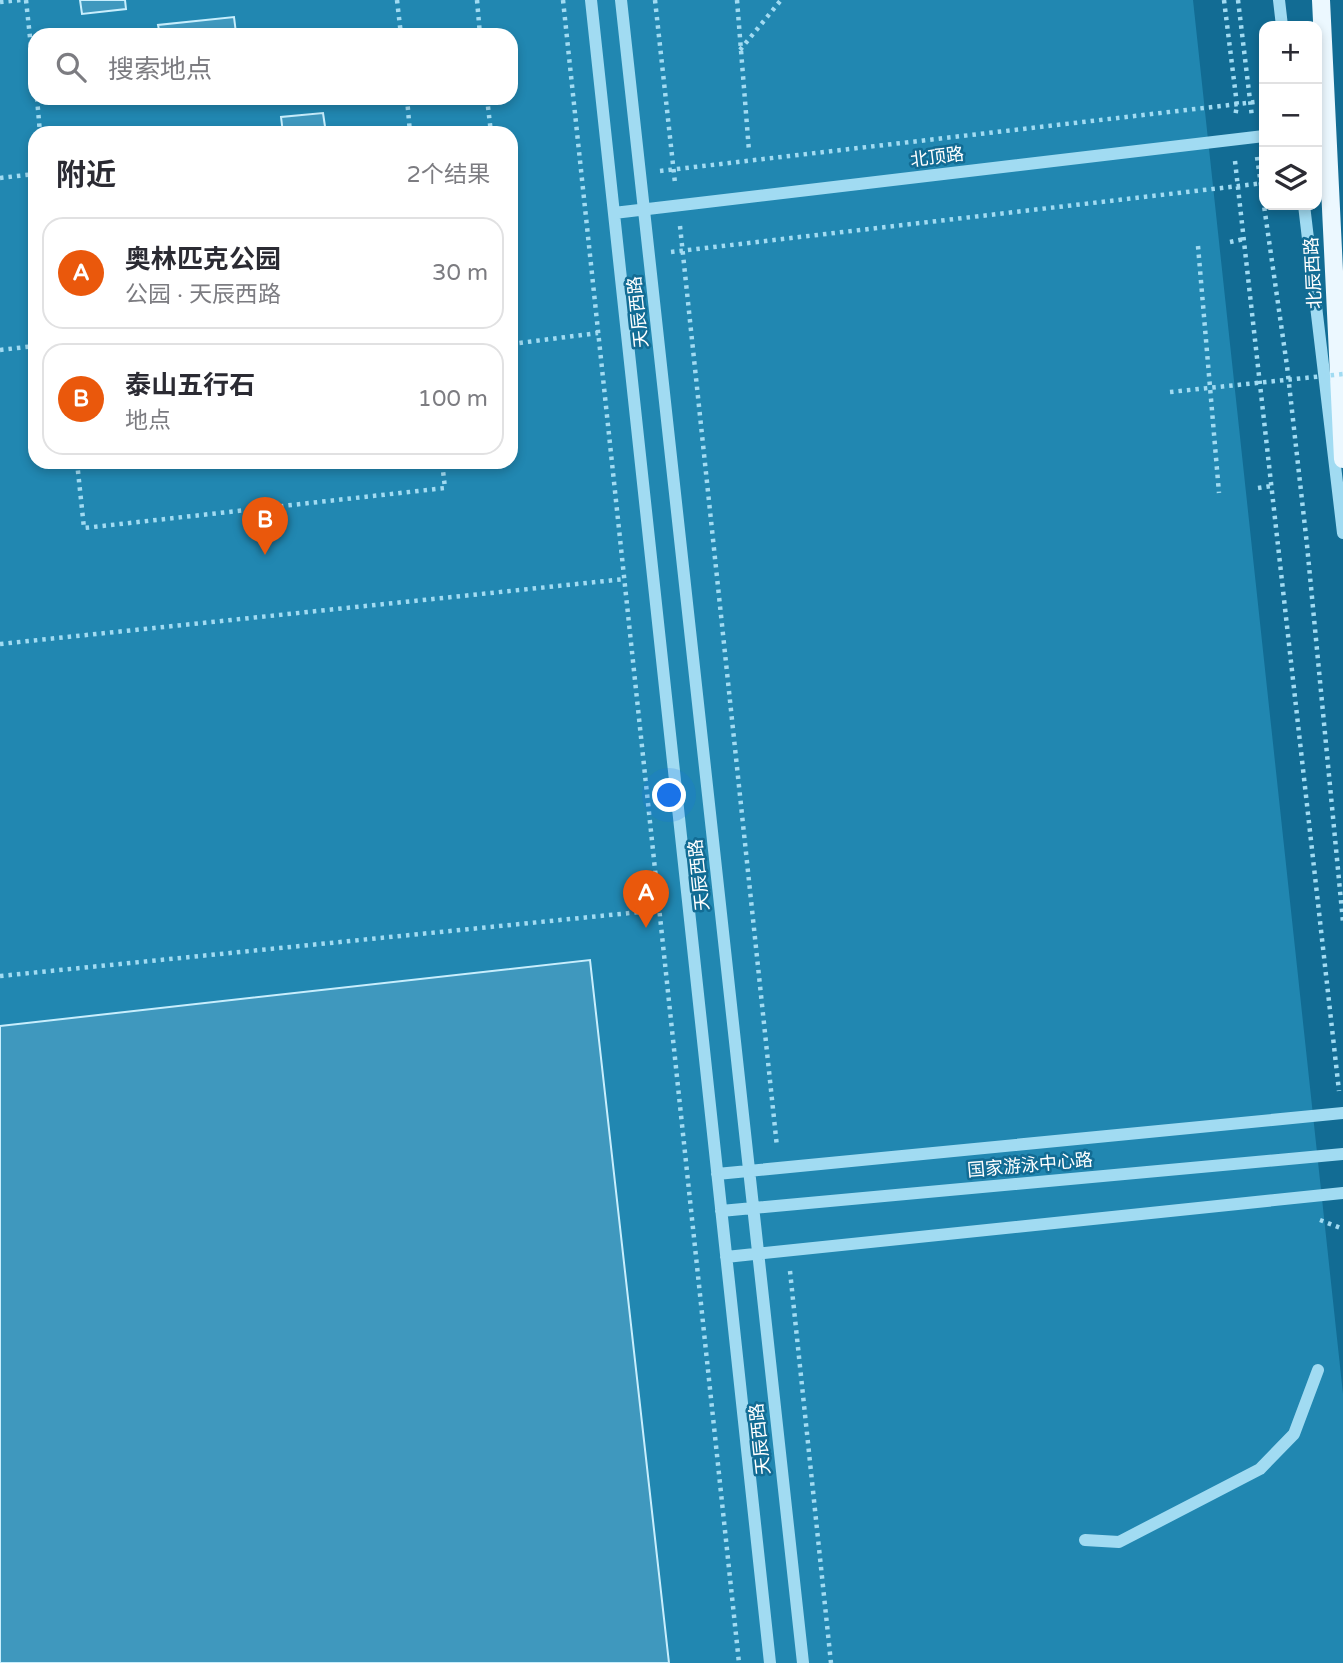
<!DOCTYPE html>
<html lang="zh">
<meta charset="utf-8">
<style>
body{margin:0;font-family:"Varela Round","Noto Sans SC",sans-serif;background:#f2f2f3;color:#2b2b33}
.controls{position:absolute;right:21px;top:21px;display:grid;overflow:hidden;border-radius:14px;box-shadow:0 4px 10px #0003}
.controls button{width:63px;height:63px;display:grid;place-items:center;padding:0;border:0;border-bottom:2px solid #e1e1e2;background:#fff;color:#2b2b33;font:35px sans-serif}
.you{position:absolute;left:670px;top:796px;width:24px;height:24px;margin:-18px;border:5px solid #fff;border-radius:50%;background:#1a73e8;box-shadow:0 0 0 10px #1a73e833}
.badge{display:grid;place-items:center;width:46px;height:46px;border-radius:50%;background:#ea580c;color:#fff;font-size:23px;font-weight:700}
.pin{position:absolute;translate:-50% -58px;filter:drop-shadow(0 2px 4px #0008)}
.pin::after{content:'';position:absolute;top:37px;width:24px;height:21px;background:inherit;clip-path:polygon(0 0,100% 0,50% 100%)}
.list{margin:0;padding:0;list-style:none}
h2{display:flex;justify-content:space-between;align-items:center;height:91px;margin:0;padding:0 28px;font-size:30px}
h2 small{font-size:23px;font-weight:400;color:#7c7c81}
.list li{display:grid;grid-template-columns:46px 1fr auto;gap:21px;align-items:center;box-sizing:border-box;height:112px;margin:0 14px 14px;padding:0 14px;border:2px solid #e1e1e2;border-radius:21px}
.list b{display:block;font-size:26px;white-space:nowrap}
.list p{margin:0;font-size:23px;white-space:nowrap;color:#7c7c81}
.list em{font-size:23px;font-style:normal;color:#7c7c81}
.icon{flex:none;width:38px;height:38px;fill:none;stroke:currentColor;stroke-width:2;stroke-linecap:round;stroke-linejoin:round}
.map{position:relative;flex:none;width:1343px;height:1663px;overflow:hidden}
.search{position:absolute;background:#fff;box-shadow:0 4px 10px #0003;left:28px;top:28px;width:490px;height:77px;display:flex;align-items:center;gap:18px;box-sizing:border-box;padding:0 24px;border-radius:21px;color:#7c7c81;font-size:26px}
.panel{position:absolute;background:#fff;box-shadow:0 4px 10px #0003;left:28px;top:126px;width:490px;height:343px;border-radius:21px}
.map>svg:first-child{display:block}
</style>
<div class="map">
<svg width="1343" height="1663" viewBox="0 0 1343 1663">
<rect width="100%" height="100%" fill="#126c94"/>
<path fill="#2187b1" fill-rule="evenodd" d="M 0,0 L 1193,0 L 1343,1394 L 1343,1663 L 0,1663 ZM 35,35 L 511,35 L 511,98 L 35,98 ZM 35,133 L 511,133 L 511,462 L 35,462 Z"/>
<path fill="#3f98be" stroke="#c8eefd" stroke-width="2" d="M 80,0 L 125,0 L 126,9 L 82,14 Z
M 234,17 L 236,33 L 251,31 L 252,35 L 160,35 L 158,25 Z
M 323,113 L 326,133 L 283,133 L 281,117 Z
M 590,960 L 669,1663 L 0,1663 L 0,1026 Z"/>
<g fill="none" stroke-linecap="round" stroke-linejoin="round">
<path stroke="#a1dbf2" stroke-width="4.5" stroke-dasharray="3.5 5" stroke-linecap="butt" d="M 26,0 L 35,84
M 397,0 L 401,35
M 477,0 L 480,35
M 563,0 L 739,1663
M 655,0 L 675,183
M 737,0 L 749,151
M 1224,0 L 1237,105 L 1235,117
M 1238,0 L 1252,117
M 0,2 L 21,0
M 740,50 L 781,0
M 37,98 L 40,133
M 407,98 L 410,133
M 487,98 L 491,133
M 1257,157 L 1287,366 L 1307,545 L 1343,922
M 1235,161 L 1339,1091
M 660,171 L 1264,101
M 0,178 L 35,174
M 680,226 L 777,1147
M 1230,242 L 1244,239
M 1198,246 L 1219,493
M 671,252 L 1264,183
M 511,326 L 513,343
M 511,344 L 598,333
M 0,350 L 35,346
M 77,462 L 84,528 L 445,488 L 442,462
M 1258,488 L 1271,486
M 0,644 L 625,579
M 0,976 L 660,910
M 1320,1220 L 1343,1229
M 790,1271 L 831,1663"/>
<path stroke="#a1dbf2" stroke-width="12" d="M 591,0 L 770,1663
M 621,0 L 803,1663
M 1279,0 L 1282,26
M 1304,205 L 1343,533
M 614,213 L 1264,136
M 717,1174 L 1343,1113
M 721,1211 L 1343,1154
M 726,1257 L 1343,1193
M 1085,1540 L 1119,1542 L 1260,1469 L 1294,1434 L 1318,1370"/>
<path stroke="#ecf8ff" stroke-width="18" d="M 1321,0 L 1343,459"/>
<path stroke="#a1dbf2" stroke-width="4.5" stroke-dasharray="3.5 5" stroke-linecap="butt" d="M 1170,392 L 1343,374"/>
</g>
<g text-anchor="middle" stroke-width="5" stroke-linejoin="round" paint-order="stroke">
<g font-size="18" fill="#fff" stroke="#126c94">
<text transform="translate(937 157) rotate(-7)" y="6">北顶路</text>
<text transform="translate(1313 273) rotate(-93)" y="6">北辰西路</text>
<text transform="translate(638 312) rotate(-96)" y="6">天辰西路</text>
<text transform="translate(699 875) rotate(-96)" y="6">天辰西路</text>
<text transform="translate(1030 1165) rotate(-5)" y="6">国家游泳中心路</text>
<text transform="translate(760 1439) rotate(-96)" y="6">天辰西路</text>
</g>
</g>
</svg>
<div class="controls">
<button>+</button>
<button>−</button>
<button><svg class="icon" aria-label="layers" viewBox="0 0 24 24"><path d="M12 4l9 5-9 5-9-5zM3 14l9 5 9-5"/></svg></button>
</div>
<div class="you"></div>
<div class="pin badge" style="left:646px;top:928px">A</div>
<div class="pin badge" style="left:265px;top:555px">B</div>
<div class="search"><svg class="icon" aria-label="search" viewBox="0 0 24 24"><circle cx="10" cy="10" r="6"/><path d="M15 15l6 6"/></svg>搜索地点</div>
<section class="panel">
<h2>附近<small>2个结果</small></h2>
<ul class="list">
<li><span class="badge">A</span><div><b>奥林匹克公园</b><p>公园 · 天辰西路</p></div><em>30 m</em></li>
<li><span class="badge">B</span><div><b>泰山五行石</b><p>地点</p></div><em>100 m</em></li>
</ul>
</section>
</div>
